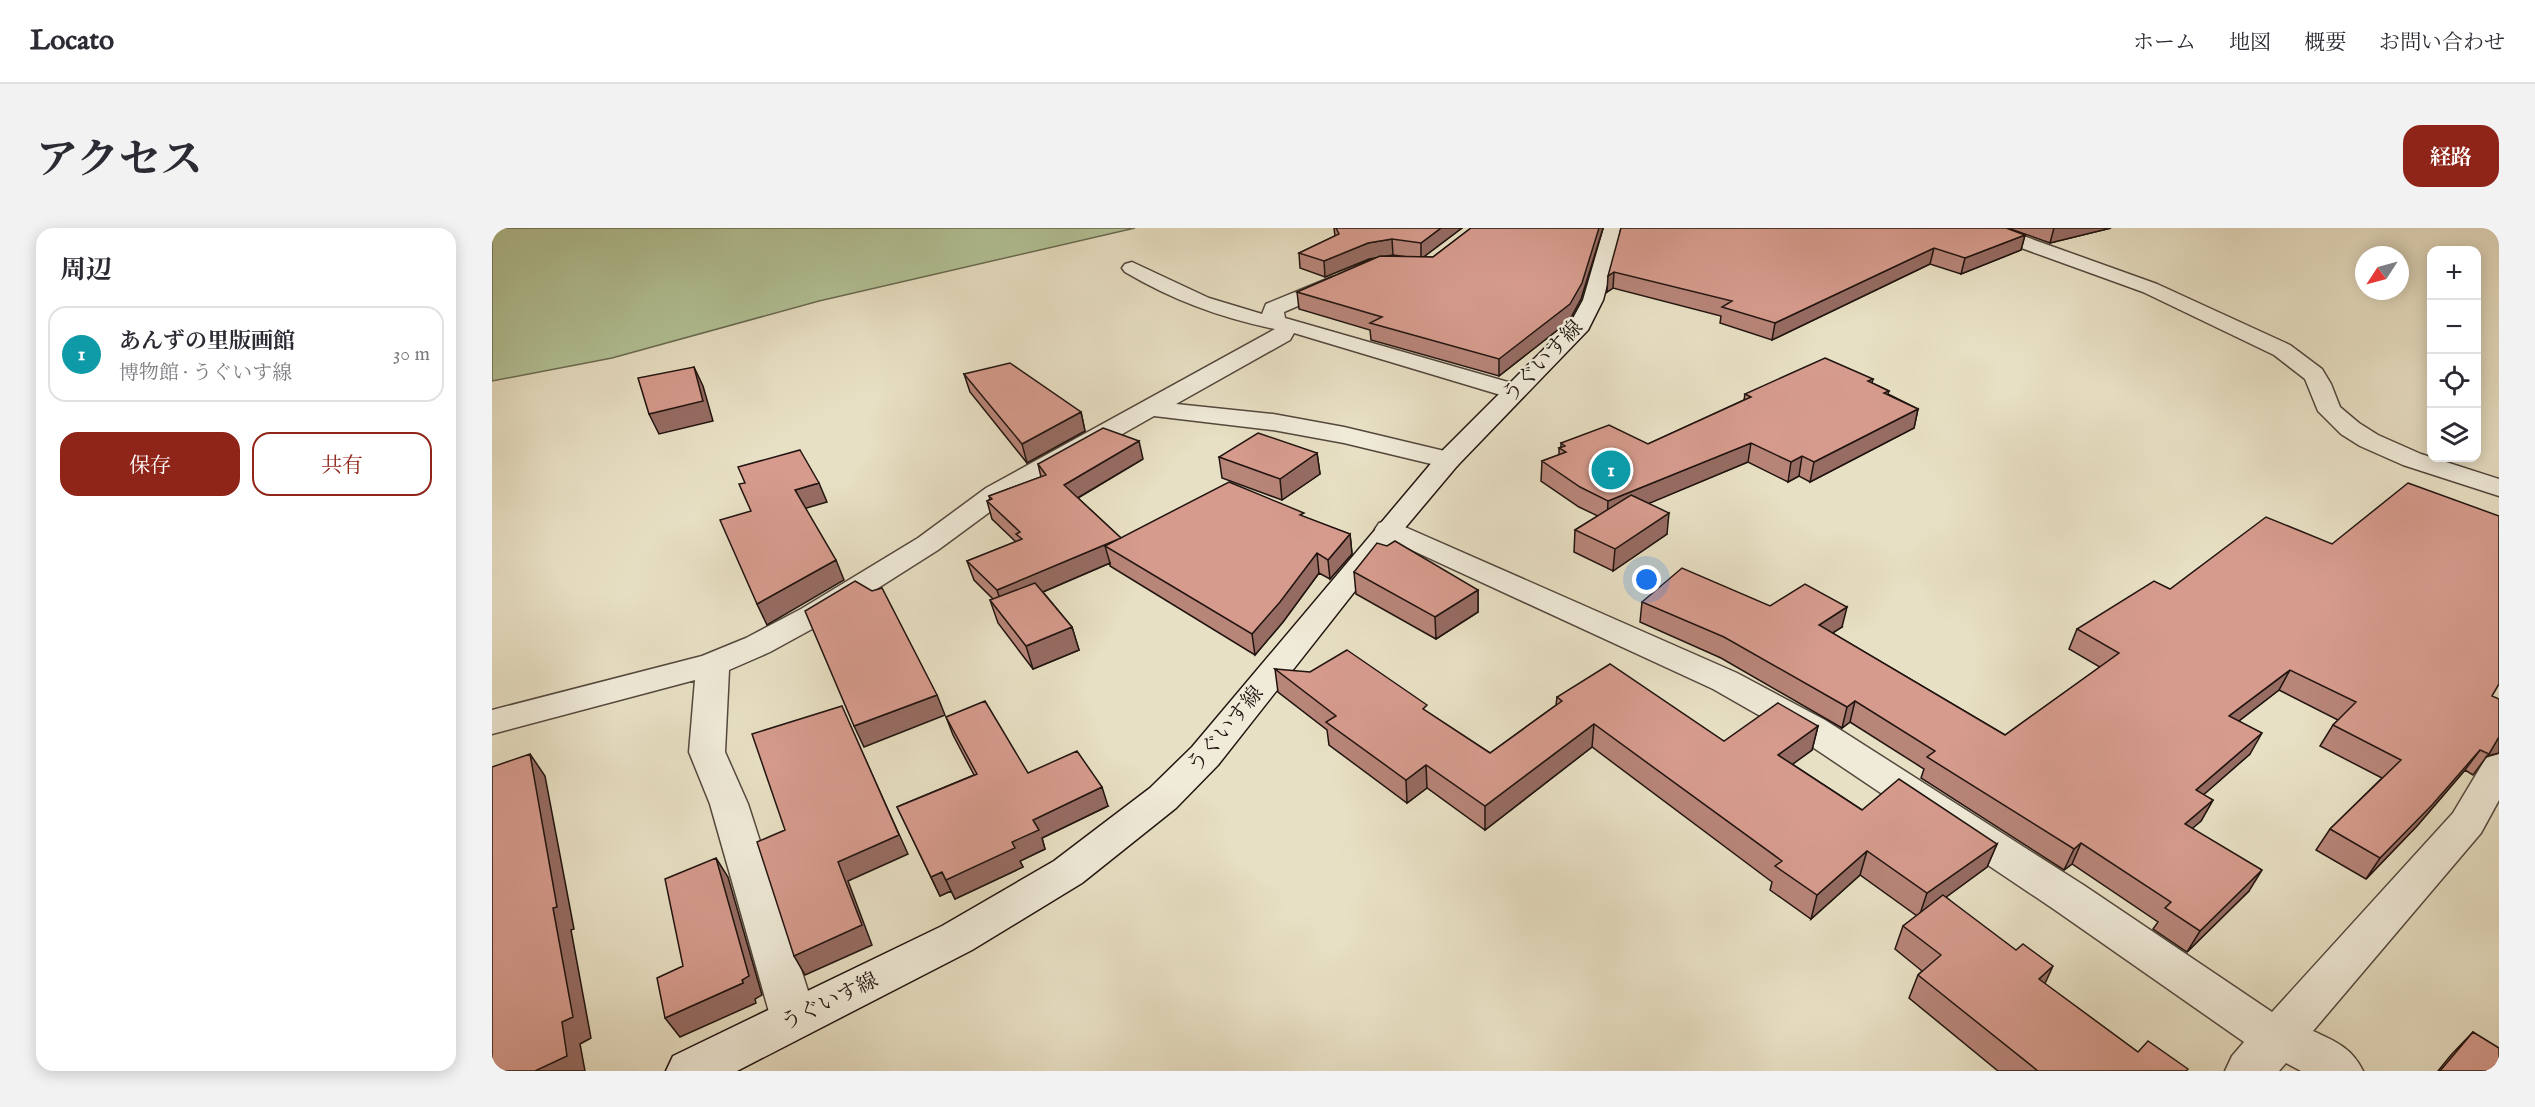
<!DOCTYPE html>
<html lang="ja">
<meta charset="utf-8">
<style>
body{margin:0;font-family:"IM FELL English","Noto Serif JP",serif;background:#f2f2f3;color:#2b2b33}
.controls{position:absolute;right:18px;top:18px;display:grid;overflow:hidden;border-radius:12px;box-shadow:0 3px 15px #0003}
.controls button{width:54px;height:54px;display:grid;place-items:center;padding:0;border:0;border-bottom:2px solid #e1e1e2;background:#fff;color:#2b2b33;font:30px sans-serif}
.compass{position:absolute;left:1863px;top:18px;width:54px;height:54px;border-radius:50%;background:#fff;box-shadow:0 3px 15px #0003;rotate:234deg}
.you{position:absolute;left:1155px;top:352px;width:21px;height:21px;margin:-15px;border:4px solid #fff;border-radius:50%;background:#1a73e8;box-shadow:0 0 0 9px #1a73e833}
.badge{display:grid;place-items:center;width:39px;height:39px;border-radius:50%;background:#8f2418;color:#fff;font-size:20px;font-weight:700}
.pin{position:absolute;translate:-50% -50%;border:3px solid #fff;box-shadow:0 2px 6px #0006}
.list{margin:0;padding:0;list-style:none}
h2{display:flex;justify-content:space-between;align-items:center;height:78px;margin:0;padding:0 24px;font-size:26px}
h2 small{font-size:20px;font-weight:400;color:#7c7c81}
.list li{display:grid;grid-template-columns:39px 1fr auto;gap:18px;align-items:center;box-sizing:border-box;height:96px;margin:0 12px 12px;padding:0 12px;border:2px solid #e1e1e2;border-radius:18px}
.list b{display:block;font-size:22px;white-space:nowrap}
.list p{margin:0;font-size:20px;white-space:nowrap;color:#7c7c81}
.list em{font-size:20px;font-style:normal;color:#7c7c81}
.actions{display:flex;gap:12px;padding:18px 24px}
.actions a{flex:1;padding:14px 0;border:2px solid #8f2418;border-radius:18px;text-align:center;font-size:21px;color:#8f2418}
.actions .main{background:#8f2418;color:#fff}
.icon{flex:none;width:33px;height:33px;fill:none;stroke:currentColor;stroke-width:2;stroke-linecap:round;stroke-linejoin:round}
.map{position:relative;flex:none;width:2007px;height:843px;overflow:hidden;border-radius:18px}
header{display:flex;align-items:center;gap:36px;box-sizing:border-box;height:84px;padding:0 30px;background:#fff;border-bottom:2px solid #e1e1e2}
header strong{font-size:28px}
nav{display:flex;gap:33px;margin-inline-start:auto;font-size:21px}
.intro{display:flex;align-items:center;justify-content:space-between;box-sizing:border-box;height:144px;padding:0 36px}
h1{margin:0;font-size:42px}
.button{padding:15px 27px;border-radius:18px;background:#8f2418;color:#fff;font-size:21px;font-weight:700}
main{display:flex;gap:36px;padding:0 36px}
aside{flex:1;background:#fff;border-radius:18px;box-shadow:0 3px 15px #0003}
.map>svg:first-child{display:block}
</style>
<header>
<strong>Locato</strong>
<nav><a>ホーム</a><a>地図</a><a>概要</a><a>お問い合わせ</a></nav>
</header>
<div class="intro"><h1>アクセス</h1><a class="button">経路</a></div>
<main>
<aside>
<h2>周辺<small></small></h2>
<ul class="list">
<li><span class="badge" style="background:#0f9aa8">1</span><div><b>あんずの里版画館</b><p>博物館 · うぐいす線</p></div><em>30 m</em></li>
</ul>
<div class="actions"><a class="main">保存</a><a>共有</a></div>
</aside>
<div class="map">
<svg width="2007" height="843" viewBox="0 0 2007 843">
<rect width="100%" height="100%" fill="#e8e0c4"/>
<filter id="stains"><feTurbulence type="fractalNoise" baseFrequency=".00333" numOctaves="4"/><feColorMatrix values="0 0 0 0 .2 0 0 0 0 .09 0 0 0 0 .02 0 0 0 .5 -.17"/></filter>
<radialGradient id="worn" r=".72"><stop offset=".6" stop-color="#630" stop-opacity="0"/><stop offset="1" stop-color="#630" stop-opacity=".3"/></radialGradient>
<path fill="#b3c397" stroke="#6a6c54" stroke-width="1.5" d="M 0,0 L 643,0 L 327,73 L 120,130 L 0,153 Z"/>
<g fill="none" stroke-linecap="round" stroke-linejoin="round">
<defs>
<path id="street" d="M 1483,0 L 1509,0 L 1665,56 L 1798,117 L 1830,141 L 1839,156 L 1848,179 L 1867,195 L 1886,207 L 1929,226 L 2007,251 L 2007,268 L 1911,237 L 1868,218 L 1849,206 L 1826,183 L 1813,151 L 1782,127 L 1651,64 L 1485,4 Z
M 640,34 L 717,70 L 770,86 L 774,76 L 840,49 L 854,49 L 857,53 L 854,57 L 792,84 L 793,90 L 1030,158 L 1033,163 L 1030,168 L 1021,170 L 1012,168 L 802,105 L 798,112 L 684,176 L 781,186 L 852,199 L 965,226 L 969,232 L 965,238 L 956,240 L 852,215 L 781,202 L 662,188 L 514,272 L 446,322 L 331,395 L 278,424 L 237,442 L 233,524 L 256,576 L 325,791 L 318,805 L 302,811 L 286,805 L 279,791 L 218,576 L 197,524 L 203,452 L 0,506 L 0,482 L 210,428 L 254,410 L 309,381 L 426,310 L 494,260 L 783,101 C 729,90 680,72 633,44 L 630,40 L 633,36 Z
M 897,292 L 1245,445 L 1333,492 L 1593,658 L 1780,784 L 1961,585 L 1994,530 L 2007,526 L 2007,572 L 1989,605 L 1821,803 C 1843,813 1860,820 1871,843 L 1809,843 L 1794,835 L 1787,843 L 1733,843 L 1740,828 L 1752,814 L 1563,682 L 1307,510 L 1221,461 L 887,307 L 883,301 L 887,295 Z"/>
<path id="secondary" d="M 1112,0 L 1130,0 L 1111,72 L 1096,102 L 965,238 L 907,307 L 726,537 L 684,580 L 590,655 L 480,722 L 245,843 L 174,843 L 181,828 L 450,698 L 562,633 L 658,560 L 700,519 L 947,226 L 1079,94 L 1091,72 Z"/>
</defs>
<use href="#street" stroke="#53473d" stroke-width="3"/>
<use href="#secondary" stroke="#211410" stroke-width="3"/>
<use href="#street" fill="#f0ebd9" fill-rule="evenodd"/>
<use href="#secondary" fill="#f0ebd9" fill-rule="evenodd"/>
</g>
<path fill="#b88579" stroke="#211410" stroke-width="1.5" fill-rule="evenodd" d="M 842,0 L 970,0 L 931,29 L 941,29 L 979,0 L 1111,0 L 1089,71 L 1077,93 L 1007,148 L 879,112 L 878,102 L 807,81 L 805,64 L 885,29 L 877,31 L 833,49 L 808,40 L 807,25 L 843,8 ZM 901,27 L 916,29 L 891,28 Z
M 1129,0 L 1533,7 L 1529,22 L 1469,46 L 1438,36 L 1280,112 L 1228,95 L 1229,88 L 1121,60 L 1115,64 Z
M 1516,0 L 1619,0 L 1558,15 Z
M 472,146 L 589,184 L 593,203 L 535,235 L 478,164 Z
M 1381,151 L 1380,155 L 1397,163 L 1396,166 L 1426,181 L 1422,200 L 1318,254 L 1307,248 L 1296,254 L 1256,234 L 1157,275 L 1175,306 L 1121,343 L 1082,324 L 1083,302 L 1106,288 L 1087,279 L 1049,253 L 1050,233 L 1067,227 L 1067,220 L 1069,219 L 1069,215 L 1156,216 L 1252,172 L 1253,166 Z
M 825,225 L 828,246 L 790,272 L 730,250 L 727,229 Z
M 651,231 L 586,270 L 629,310 L 812,289 L 858,306 L 860,326 L 838,351 L 827,345 L 791,394 L 763,427 L 618,338 L 618,335 L 551,364 L 580,399 L 587,422 L 541,441 L 506,395 L 498,372 L 501,371 L 482,352 L 475,333 L 524,314 L 500,291 L 495,273 L 498,271 L 497,268 L 549,249 L 546,236 Z
M 862,344 L 986,362 L 986,384 L 944,411 L 864,366 Z
M 1678,361 L 2000,468 L 2007,525 L 1995,528 L 1981,547 L 1973,542 L 1925,598 L 1874,651 L 1824,622 L 1838,601 L 1890,550 L 1828,518 L 1841,497 L 1846,492 L 1787,462 L 1747,493 L 1758,526 L 1711,567 L 1721,572 L 1709,593 L 1700,600 L 1757,663 L 1695,724 L 1661,701 L 1666,694 L 1580,636 L 1572,642 L 1429,550 L 1432,541 L 1358,494 L 1350,500 L 1229,430 L 1148,394 L 1150,374 L 1278,378 L 1350,399 L 1340,405 L 1513,507 L 1608,439 L 1577,421 L 1585,401 Z
M 783,441 L 935,484 L 998,525 L 1064,477 L 1065,469 L 1232,513 L 1326,498 L 1320,522 L 1300,536 L 1370,582 L 1505,616 L 1495,639 L 1454,669 L 1553,756 L 1646,824 L 1695,843 L 1506,843 L 1417,770 L 1426,747 L 1430,743 L 1403,721 L 1411,698 L 1425,688 L 1368,647 L 1319,691 L 1278,662 L 1280,654 L 1100,519 L 993,602 L 935,560 L 915,575 L 837,517 L 835,502 L 786,464 Z
M 454,489 L 536,545 L 616,578 L 550,610 L 553,621 L 528,633 L 531,639 L 463,671 L 459,663 L 448,668 L 405,579 L 482,547 L 461,507 Z
M 1981,804 L 2007,843 L 1946,843 L 1959,827 Z"/>
<path fill="#966c63" stroke="#211410" stroke-width="1.5" d="M 949,0 L 970,0 L 929,31 L 929,15 Z
M 1107,0 L 1111,0 L 1089,71 L 1077,93 L 1007,148 L 1007,131 Z
M 1562,0 L 1619,0 L 1558,15 Z
M 1533,7 L 1529,22 L 1469,46 L 1473,30 Z
M 900,11 L 901,27 L 877,31 L 833,49 L 832,33 L 876,15 Z
M 1442,20 L 1438,36 L 1280,112 L 1283,95 Z
M 1122,44 L 1121,60 L 1115,64 L 1116,48 Z
M 202,139 L 211,158 L 221,193 L 167,206 L 157,186 Z
M 1426,181 L 1422,200 L 1318,254 L 1322,234 Z
M 589,184 L 593,203 L 535,235 L 530,216 Z
M 647,213 L 651,231 L 577,275 L 572,257 Z
M 1259,215 L 1256,234 L 1115,293 L 1116,273 Z
M 825,225 L 828,246 L 790,272 L 788,251 Z
M 1310,228 L 1307,248 L 1296,254 L 1299,234 Z
M 327,255 L 335,274 L 311,281 L 303,262 Z
M 1177,285 L 1175,306 L 1121,343 L 1123,321 Z
M 858,306 L 860,326 L 838,351 L 836,332 Z
M 629,310 L 613,318 L 618,335 L 511,381 L 505,362 Z
M 825,325 L 827,345 L 791,394 L 763,427 L 760,406 Z
M 344,332 L 352,352 L 275,397 L 265,376 Z
M 986,362 L 986,384 L 944,411 L 943,389 Z
M 1355,379 L 1350,399 L 1322,417 L 1327,397 Z
M 580,399 L 587,422 L 541,441 L 534,418 Z
M 1798,442 L 1787,462 L 1726,509 L 1737,488 Z
M 445,467 L 453,487 L 372,519 L 362,498 Z
M 1363,473 L 1358,494 L 1350,500 L 1355,479 Z
M 1102,496 L 1100,519 L 993,602 L 993,578 Z
M 358,497 L 416,626 L 356,653 L 380,717 L 313,747 L 302,728 L 346,634 Z
M 1326,498 L 1320,522 L 1282,550 L 1286,527 Z
M 1770,505 L 1758,526 L 1693,583 L 1704,562 Z
M 2007,508 L 2007,525 L 1995,528 L 1997,526 Z
M 1988,522 L 1973,542 L 1925,598 L 1874,651 L 1888,630 Z
M 38,526 L 53,548 L 82,701 L 79,702 L 99,810 L 88,816 L 93,843 L 43,843 L 70,794 L 61,680 Z
M 934,537 L 935,560 L 915,575 L 914,552 Z
M 610,559 L 616,578 L 550,610 L 553,621 L 528,633 L 531,639 L 463,671 L 454,652 L 520,614 L 541,592 Z
M 1721,572 L 1709,593 L 1681,617 L 1693,596 Z
M 1589,615 L 1580,636 L 1572,642 L 1582,621 Z
M 1505,616 L 1495,639 L 1427,689 L 1435,665 Z
M 1375,623 L 1368,647 L 1319,691 L 1325,667 Z
M 224,630 L 236,649 L 270,767 L 263,771 L 264,775 L 188,809 L 173,790 L 251,755 Z
M 1770,642 L 1757,663 L 1695,724 L 1708,703 Z
M 450,644 L 459,663 L 448,668 L 439,649 Z
M 1561,738 L 1550,762 L 1547,751 Z"/>
<path fill="#d69b8d" stroke="#211410" stroke-width="1.5" d="M 844,0 L 949,0 L 929,15 L 900,11 L 876,15 L 832,33 L 807,25 L 847,6 Z
M 979,0 L 1107,0 L 1090,55 L 1078,76 L 1007,131 L 878,95 L 890,89 L 805,64 L 888,28 L 941,29 Z
M 1129,0 L 1514,0 L 1533,7 L 1473,30 L 1442,20 L 1283,95 L 1230,79 L 1240,73 L 1122,44 L 1116,48 Z
M 1333,130 L 1381,151 L 1376,153 L 1397,163 L 1392,165 L 1426,181 L 1322,234 L 1310,228 L 1299,234 L 1259,215 L 1116,273 L 1088,259 L 1050,233 L 1074,224 L 1067,220 L 1073,218 L 1069,215 L 1117,197 L 1156,216 L 1259,169 L 1253,166 Z
M 518,135 L 589,184 L 530,216 L 472,146 Z
M 202,139 L 211,173 L 157,186 L 146,150 Z
M 611,200 L 647,213 L 572,257 L 629,310 L 505,362 L 475,333 L 530,311 L 524,306 L 528,304 L 495,273 L 500,271 L 497,268 L 554,247 L 546,236 Z
M 766,205 L 825,225 L 788,251 L 727,229 Z
M 308,222 L 327,255 L 303,262 L 344,332 L 265,376 L 228,292 L 259,283 L 247,256 L 253,255 L 246,239 Z
M 737,254 L 812,285 L 808,287 L 858,306 L 836,332 L 825,325 L 788,374 L 760,406 L 613,318 Z
M 1916,255 L 2007,288 L 2007,456 L 2000,468 L 2007,471 L 2007,509 L 1997,526 L 1988,522 L 1940,577 L 1888,630 L 1838,601 L 1909,532 L 1841,497 L 1864,474 L 1798,442 L 1737,488 L 1770,505 L 1704,562 L 1721,572 L 1693,596 L 1770,642 L 1708,703 L 1673,680 L 1679,674 L 1589,615 L 1582,621 L 1435,529 L 1443,523 L 1363,473 L 1355,479 L 1232,409 L 1150,374 L 1190,340 L 1278,378 L 1313,356 L 1355,379 L 1327,397 L 1513,507 L 1627,425 L 1585,401 L 1662,353 L 1678,361 L 1774,289 L 1840,316 Z
M 1139,267 L 1177,285 L 1123,321 L 1083,302 Z
M 903,313 L 986,362 L 943,389 L 862,344 L 885,315 L 895,318 Z
M 363,353 L 380,363 L 390,360 L 445,467 L 362,498 L 313,383 Z
M 543,355 L 580,399 L 534,418 L 498,372 Z
M 855,422 L 935,477 L 931,481 L 998,525 L 1070,473 L 1065,469 L 1118,436 L 1232,513 L 1286,475 L 1326,498 L 1286,527 L 1370,582 L 1407,551 L 1505,616 L 1435,665 L 1375,623 L 1325,667 L 1283,638 L 1290,633 L 1102,496 L 993,578 L 934,537 L 914,552 L 834,494 L 844,488 L 783,441 L 818,444 Z
M 493,473 L 536,545 L 585,523 L 610,559 L 541,592 L 547,602 L 520,614 L 523,620 L 454,652 L 450,644 L 439,649 L 405,579 L 485,546 L 454,489 Z
M 350,478 L 407,607 L 346,634 L 370,697 L 302,728 L 265,614 L 293,602 L 260,506 Z
M 38,526 L 65,679 L 61,680 L 81,789 L 70,794 L 75,828 L 43,843 L 0,843 L 0,539 Z
M 224,630 L 257,748 L 250,752 L 251,755 L 173,790 L 165,750 L 191,738 L 173,651 Z
M 1451,667 L 1524,722 L 1531,716 L 1561,738 L 1547,751 L 1646,824 L 1656,813 L 1696,841 L 1694,843 L 1546,843 L 1426,747 L 1449,727 L 1411,698 Z
M 1981,804 L 2007,820 L 2007,843 L 1948,843 Z"/>
<g text-anchor="middle" stroke-width="4.5" stroke-linejoin="round" paint-order="stroke">
<g font-size="21" fill="#211410" stroke="#f0ebd9">
<text transform="translate(1050 133) rotate(-46)" y="7">うぐいす線</text>
<text transform="translate(733 501) rotate(-50)" y="7">うぐいす線</text>
<text transform="translate(337 773) rotate(-26)" y="7">うぐいす線</text>
</g>
</g>
<rect width="100%" height="100%" filter="url(#stains)"/>
<rect width="100%" height="100%" fill="url(#worn)"/>
</svg>
<div class="controls">
<button>+</button>
<button>−</button>
<button><svg class="icon" aria-label="locate" viewBox="0 0 24 24"><circle cx="12" cy="12" r="6"/><path d="M12 2v4M12 18v4M2 12h4M18 12h4"/></svg></button>
<button><svg class="icon" aria-label="layers" viewBox="0 0 24 24"><path d="M12 4l9 5-9 5-9-5zM3 14l9 5 9-5"/></svg></button>
</div>
<svg class="compass" viewBox="-18 -18 36 36"><path d="M0-13l5 13h-10z" fill="#e53935"/><path d="M0 13l5-13h-10z" fill="#7c7c81"/></svg>
<div class="you"></div>
<div class="pin badge" style="left:1119px;top:242px;background:#0f9aa8">1</div>
</div>
</main>
